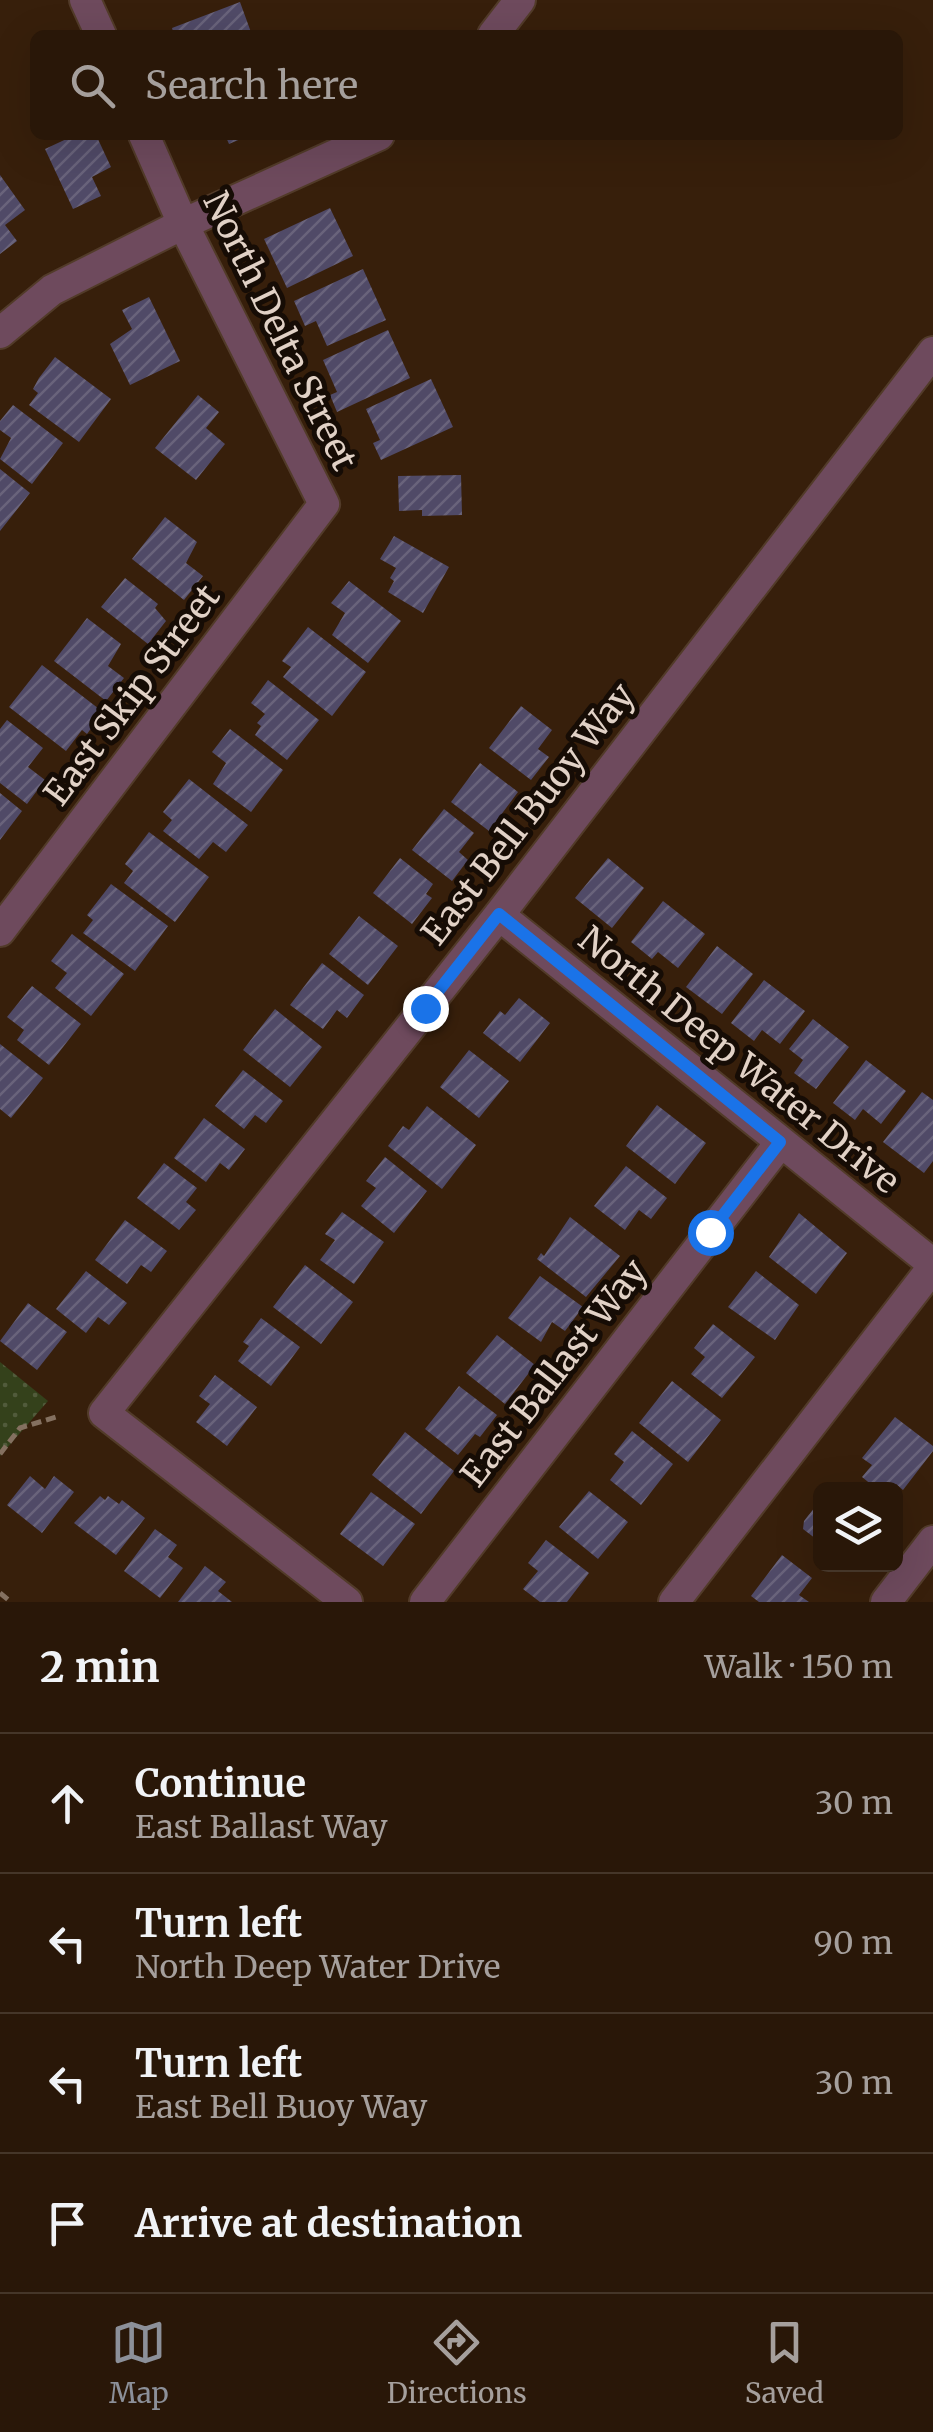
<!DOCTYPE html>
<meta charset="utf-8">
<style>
body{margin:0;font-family:Merriweather,serif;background:#312012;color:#f1f3f6}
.controls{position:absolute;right:30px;bottom:30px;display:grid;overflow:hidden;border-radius:15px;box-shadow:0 10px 40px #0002}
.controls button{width:90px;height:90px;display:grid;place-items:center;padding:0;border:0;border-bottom:2px solid #453629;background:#291708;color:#f1f3f6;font:50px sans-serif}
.stop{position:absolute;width:30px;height:30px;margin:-22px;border:8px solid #1a73e8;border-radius:50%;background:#fff}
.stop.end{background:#1a73e8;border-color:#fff;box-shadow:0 2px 10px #0008}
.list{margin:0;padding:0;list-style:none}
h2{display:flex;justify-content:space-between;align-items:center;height:130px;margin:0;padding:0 40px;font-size:42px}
h2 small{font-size:32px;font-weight:400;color:#a59f9c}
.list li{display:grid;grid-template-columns:65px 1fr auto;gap:30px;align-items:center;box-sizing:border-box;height:140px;padding:0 40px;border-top:2px solid #453629}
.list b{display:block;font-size:38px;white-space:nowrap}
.list p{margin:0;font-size:32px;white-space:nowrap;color:#a59f9c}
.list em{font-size:32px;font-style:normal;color:#a59f9c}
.icon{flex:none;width:55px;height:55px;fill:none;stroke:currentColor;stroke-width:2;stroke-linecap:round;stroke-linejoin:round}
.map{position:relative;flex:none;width:933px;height:1602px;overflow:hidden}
.search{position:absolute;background:#291708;box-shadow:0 10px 40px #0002;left:30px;right:30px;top:30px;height:110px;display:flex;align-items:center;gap:25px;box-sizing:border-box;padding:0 35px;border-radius:15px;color:#a59f9c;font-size:38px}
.sheet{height:690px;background:#291708}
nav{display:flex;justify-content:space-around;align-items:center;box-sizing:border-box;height:140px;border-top:2px solid #453629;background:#291708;font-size:28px;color:#a59f9c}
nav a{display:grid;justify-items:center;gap:5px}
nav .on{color:#8c9099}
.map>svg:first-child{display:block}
</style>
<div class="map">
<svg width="933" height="1602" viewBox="0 0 933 1602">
<defs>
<pattern id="green-dots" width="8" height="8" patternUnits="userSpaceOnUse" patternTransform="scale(2.5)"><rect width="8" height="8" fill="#34411b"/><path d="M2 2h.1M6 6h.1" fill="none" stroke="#515b3b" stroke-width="1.8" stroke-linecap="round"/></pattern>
<pattern id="building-hatch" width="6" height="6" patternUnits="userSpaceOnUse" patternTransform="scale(2.5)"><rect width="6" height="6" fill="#504a67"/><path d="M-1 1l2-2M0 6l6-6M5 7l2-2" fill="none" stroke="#69637b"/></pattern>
</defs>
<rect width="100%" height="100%" fill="#371f0b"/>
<path fill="url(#green-dots)" d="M 0,1362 L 48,1401 L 0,1456 Z"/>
<path fill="url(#building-hatch)" d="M 240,2 L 252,35 L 174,35 L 172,28 Z
M 75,135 L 96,135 L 111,167 L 92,177 L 101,196 L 73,209 L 45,149 Z
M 225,135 L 250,135 L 229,144 Z
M 0,175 L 25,210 L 5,225 L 17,241 L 0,254 Z
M 330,208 L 353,256 L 287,288 L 264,239 Z
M 363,269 L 386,320 L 327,346 L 316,321 L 305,326 L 294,301 Z
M 149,297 L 180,361 L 130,385 L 110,344 L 132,329 L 122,310 Z
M 388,330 L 410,378 L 337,412 L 330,395 L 337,392 L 323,360 Z
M 55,357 L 111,399 L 79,442 L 29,405 L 38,393 L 33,389 L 39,378 Z
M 431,379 L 453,427 L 381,460 L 373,443 L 380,440 L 366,409 Z
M 198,395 L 219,412 L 206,428 L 225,444 L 196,480 L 155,448 Z
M 13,405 L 63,443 L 32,484 L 0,459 L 11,438 L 0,430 L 0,421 Z
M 0,469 L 30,493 L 0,531 Z
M 461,475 L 462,515 L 422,516 L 422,510 L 399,511 L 398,476 Z
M 165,517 L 197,542 L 186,563 L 203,576 L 184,600 L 132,559 Z
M 394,536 L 449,567 L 423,613 L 388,592 L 394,581 L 390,578 L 396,568 L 380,559 Z
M 125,578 L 158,604 L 155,608 L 166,621 L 148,644 L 101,607 Z
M 349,581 L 401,621 L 368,663 L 332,635 L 345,613 L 331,603 Z
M 87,618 L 121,644 L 108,666 L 124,678 L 106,701 L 54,661 Z
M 308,627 L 366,672 L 332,716 L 283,677 L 291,667 L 282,661 Z
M 42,665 L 103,712 L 87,734 L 82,730 L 66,751 L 9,707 Z
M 268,680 L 319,720 L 287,760 L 255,735 L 261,726 L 257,723 L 265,714 L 251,703 Z
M 521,706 L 552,730 L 538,749 L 549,757 L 531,780 L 489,748 Z
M 7,720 L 43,748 L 28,767 L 45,780 L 27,804 L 0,783 L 0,729 Z
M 230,729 L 283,770 L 251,812 L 213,784 L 226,763 L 212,752 Z
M 480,763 L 518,792 L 489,831 L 451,802 Z
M 189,779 L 248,825 L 226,852 L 213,842 L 199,859 L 163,831 L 172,820 L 163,812 Z
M 0,793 L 22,811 L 0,840 Z
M 444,809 L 474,833 L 459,852 L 468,860 L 452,881 L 412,850 Z
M 149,832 L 209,877 L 175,922 L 124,883 L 133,871 L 125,864 Z
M 400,858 L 433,884 L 426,894 L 432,898 L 412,924 L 373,893 Z
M 608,858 L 644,888 L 612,928 L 575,898 Z
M 111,884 L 168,926 L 135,971 L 83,933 L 93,920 L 87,915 Z
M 663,901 L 705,934 L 678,968 L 658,952 L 652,959 L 631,942 Z
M 359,916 L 398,946 L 368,985 L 329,954 Z
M 72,934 L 124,974 L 91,1016 L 55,988 L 67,973 L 51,961 Z
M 717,946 L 753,974 L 722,1014 L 686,987 Z
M 322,963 L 364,995 L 347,1018 L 337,1010 L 323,1029 L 290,1005 Z
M 764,980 L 805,1011 L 780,1044 L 762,1030 L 754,1041 L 731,1023 Z
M 32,986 L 81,1024 L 49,1065 L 17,1040 L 24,1030 L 7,1017 Z
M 519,998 L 550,1023 L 520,1062 L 483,1033 L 500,1011 L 505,1015 Z
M 275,1009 L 322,1047 L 290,1087 L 243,1050 Z
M 813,1019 L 849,1047 L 816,1089 L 794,1073 L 803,1060 L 789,1049 Z
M 0,1044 L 43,1078 L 11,1118 L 0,1109 Z
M 469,1050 L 509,1081 L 479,1118 L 440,1087 Z
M 866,1060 L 906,1091 L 881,1124 L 863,1109 L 855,1120 L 833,1103 Z
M 243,1070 L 283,1101 L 266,1123 L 255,1115 L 244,1129 L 215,1106 Z
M 922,1092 L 933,1100 L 933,1161 L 924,1173 L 883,1142 Z
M 657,1105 L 706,1143 L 675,1184 L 626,1146 Z
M 427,1106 L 476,1145 L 442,1189 L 388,1146 L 403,1126 L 409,1130 Z
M 204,1118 L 245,1149 L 229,1170 L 220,1163 L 206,1182 L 174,1158 Z
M 385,1157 L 427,1191 L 394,1233 L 361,1206 L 376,1188 L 366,1181 Z
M 164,1163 L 197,1188 L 186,1202 L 196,1210 L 179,1230 L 137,1198 Z
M 626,1166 L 667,1198 L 651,1219 L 639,1210 L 625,1230 L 594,1206 Z
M 342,1212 L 384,1242 L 354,1284 L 320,1260 L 335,1240 L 325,1234 Z
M 799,1213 L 847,1253 L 816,1294 L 769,1257 Z
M 570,1217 L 620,1256 L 586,1297 L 537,1259 L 541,1253 L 544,1256 Z
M 125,1220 L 167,1251 L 151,1272 L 141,1265 L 127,1284 L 95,1260 Z
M 305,1265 L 353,1302 L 321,1344 L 273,1307 Z
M 86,1271 L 127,1303 L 109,1325 L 98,1317 L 86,1333 L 56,1309 Z
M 756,1271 L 799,1305 L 775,1340 L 728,1307 Z
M 540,1276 L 583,1307 L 565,1331 L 552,1322 L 541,1342 L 508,1318 Z
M 28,1303 L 67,1332 L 37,1370 L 0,1341 Z
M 261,1318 L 300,1347 L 271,1386 L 238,1361 L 249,1346 L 243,1342 Z
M 713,1324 L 755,1357 L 722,1398 L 691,1374 L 705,1357 L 694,1348 Z
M 497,1335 L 535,1365 L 505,1404 L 466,1373 Z
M 215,1375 L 257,1407 L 227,1446 L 196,1422 L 210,1404 L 199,1396 Z
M 672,1381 L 721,1420 L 688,1462 L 639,1423 Z
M 459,1386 L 497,1415 L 480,1437 L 475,1434 L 458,1455 L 425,1429 Z
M 895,1417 L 933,1446 L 933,1451 L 903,1490 L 896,1484 L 891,1490 L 878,1490 L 862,1477 L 872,1465 L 862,1458 Z
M 632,1431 L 673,1464 L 641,1505 L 610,1480 L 624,1462 L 614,1454 Z
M 405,1432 L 454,1471 L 421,1514 L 372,1475 Z
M 30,1476 L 45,1489 L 54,1476 L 74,1492 L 42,1533 L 7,1505 Z
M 589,1491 L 628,1522 L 598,1559 L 559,1527 Z
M 371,1492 L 415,1524 L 383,1566 L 340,1534 Z
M 100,1496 L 105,1500 L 108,1496 L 119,1504 L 122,1500 L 145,1518 L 116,1555 L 74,1523 Z
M 820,1506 L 820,1542 L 803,1529 L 804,1521 L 815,1507 Z
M 155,1529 L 177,1545 L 168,1557 L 183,1568 L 160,1598 L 124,1571 Z
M 546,1540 L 589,1573 L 567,1602 L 540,1602 L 523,1589 L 538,1571 L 528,1563 Z
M 782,1555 L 812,1578 L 799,1595 L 809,1602 L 759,1602 L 751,1596 Z
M 205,1566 L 226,1582 L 218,1591 L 232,1602 L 178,1602 Z"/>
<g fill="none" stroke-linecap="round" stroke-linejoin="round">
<defs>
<path id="minor" d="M 85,0 L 101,35
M 493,35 L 520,0
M 0,333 L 52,290 L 183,224 L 379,135
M 499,915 L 933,1264
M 0,931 L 324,504 L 183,224 L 144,135
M 347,1602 L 104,1413 L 499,915 L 933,352
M 425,1602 L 780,1143
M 674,1602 L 933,1267
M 886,1602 L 933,1541"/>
</defs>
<use href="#minor" stroke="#523b29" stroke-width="34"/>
<path stroke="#847060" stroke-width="5" stroke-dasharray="10 5" stroke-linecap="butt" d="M 0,1454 L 20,1428 L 56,1417
M 0,1593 L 11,1602"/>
<use href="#minor" stroke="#6e4a5d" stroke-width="30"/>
</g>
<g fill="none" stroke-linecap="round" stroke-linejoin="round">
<path stroke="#1a73e8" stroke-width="12" d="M 425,1008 L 499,914 L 780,1142 L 710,1232"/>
</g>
<g text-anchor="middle" stroke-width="10" stroke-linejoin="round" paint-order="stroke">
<g font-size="35" fill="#e1d1c6" stroke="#160c05">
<text transform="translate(280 331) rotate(64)" y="12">North Delta Street</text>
<text transform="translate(132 695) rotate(-53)" y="12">East Skip Street</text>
<text transform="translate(528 814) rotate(-52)" y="12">East Bell Buoy Way</text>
<text transform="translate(739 1060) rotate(39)" y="12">North Deep Water Drive</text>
<text transform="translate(554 1373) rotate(-52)" y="12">East Ballast Way</text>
</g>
</g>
</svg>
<div class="controls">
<button><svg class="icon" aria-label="layers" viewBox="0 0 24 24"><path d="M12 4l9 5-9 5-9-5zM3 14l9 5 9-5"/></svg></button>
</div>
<div class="stop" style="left:710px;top:1232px"></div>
<div class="stop end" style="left:425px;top:1008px"></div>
<div class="search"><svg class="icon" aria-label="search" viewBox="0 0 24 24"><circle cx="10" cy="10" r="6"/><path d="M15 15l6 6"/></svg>Search here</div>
</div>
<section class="sheet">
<h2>2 min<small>Walk · 150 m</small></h2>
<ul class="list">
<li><svg class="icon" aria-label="ahead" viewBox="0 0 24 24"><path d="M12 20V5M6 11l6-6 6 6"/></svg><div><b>Continue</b><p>East Ballast Way</p></div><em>30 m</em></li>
<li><svg class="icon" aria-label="left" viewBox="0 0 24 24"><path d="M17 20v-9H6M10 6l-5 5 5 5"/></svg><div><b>Turn left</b><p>North Deep Water Drive</p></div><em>90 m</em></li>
<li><svg class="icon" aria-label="left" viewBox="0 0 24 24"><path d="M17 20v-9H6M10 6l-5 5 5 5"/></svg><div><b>Turn left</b><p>East Bell Buoy Way</p></div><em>30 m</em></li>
<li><svg class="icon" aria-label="arrive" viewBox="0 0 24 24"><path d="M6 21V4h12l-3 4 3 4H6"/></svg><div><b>Arrive at destination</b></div></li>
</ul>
</section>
<nav>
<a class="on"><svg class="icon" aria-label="map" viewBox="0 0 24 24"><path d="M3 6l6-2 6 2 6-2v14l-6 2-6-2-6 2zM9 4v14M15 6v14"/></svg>Map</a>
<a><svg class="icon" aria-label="directions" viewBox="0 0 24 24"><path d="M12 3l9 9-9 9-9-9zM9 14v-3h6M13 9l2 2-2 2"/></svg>Directions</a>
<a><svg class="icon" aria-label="saved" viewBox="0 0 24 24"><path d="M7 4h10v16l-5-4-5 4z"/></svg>Saved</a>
</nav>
